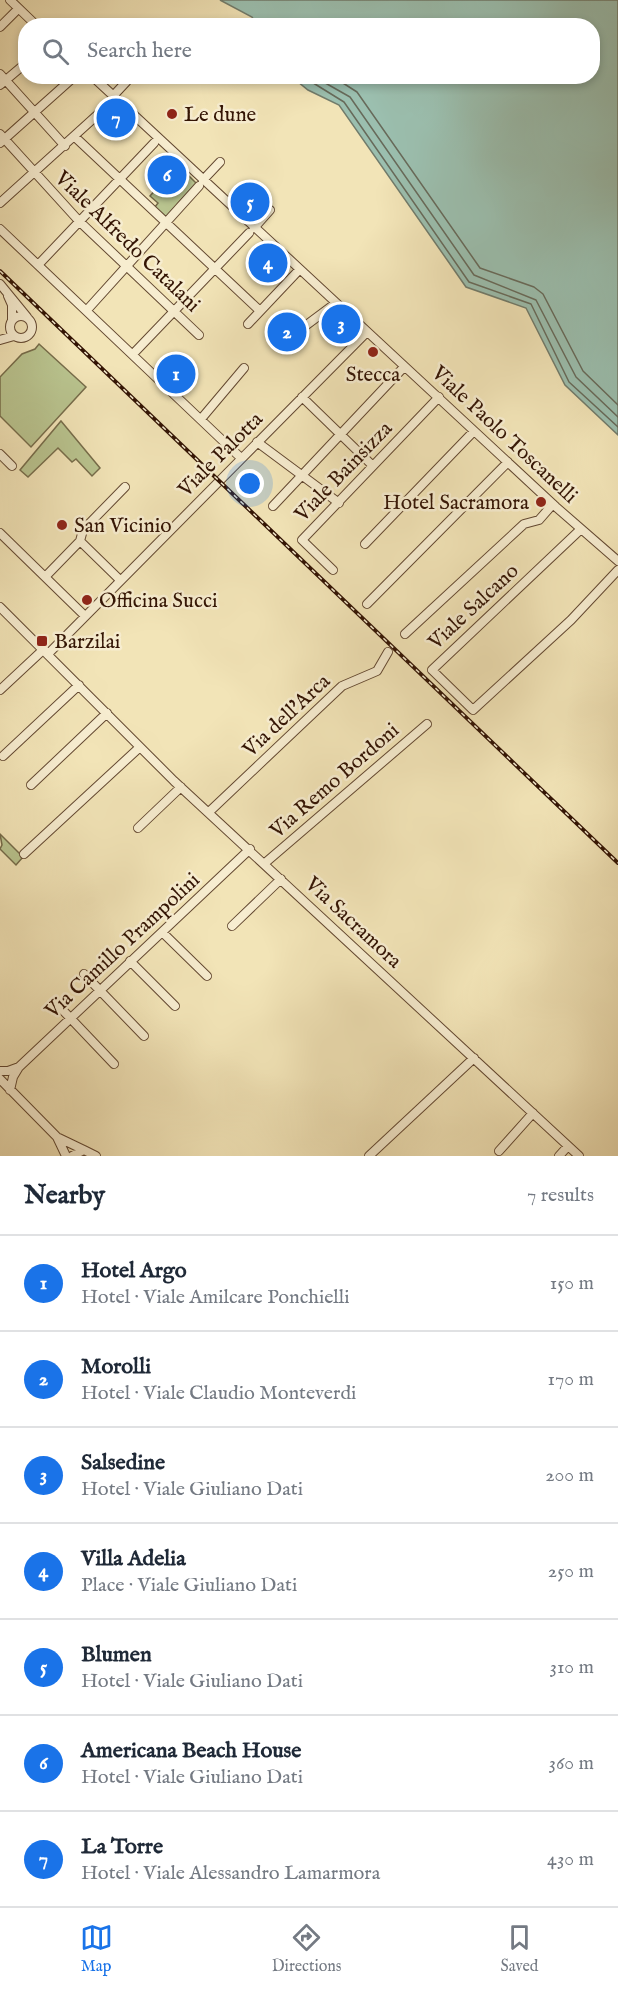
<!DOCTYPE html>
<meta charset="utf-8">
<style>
body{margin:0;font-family:"IM FELL English",serif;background:#f6f6f7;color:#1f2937}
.you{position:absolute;left:250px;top:484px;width:21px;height:21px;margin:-15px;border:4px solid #fff;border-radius:50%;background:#1a73e8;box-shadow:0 0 0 9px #1a73e833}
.badge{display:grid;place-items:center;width:39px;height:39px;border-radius:50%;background:#1a73e8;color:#fff;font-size:20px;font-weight:700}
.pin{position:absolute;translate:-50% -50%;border:3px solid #fff;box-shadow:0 2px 6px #0006}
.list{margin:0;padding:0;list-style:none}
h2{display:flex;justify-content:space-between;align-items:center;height:78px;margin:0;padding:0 24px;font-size:26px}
h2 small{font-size:20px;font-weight:400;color:#747a83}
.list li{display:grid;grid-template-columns:39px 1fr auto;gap:18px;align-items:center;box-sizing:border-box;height:96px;padding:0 24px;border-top:2px solid #e0e1e3}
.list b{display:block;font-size:22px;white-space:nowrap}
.list p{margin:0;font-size:20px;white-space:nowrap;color:#747a83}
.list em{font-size:20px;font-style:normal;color:#747a83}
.icon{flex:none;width:33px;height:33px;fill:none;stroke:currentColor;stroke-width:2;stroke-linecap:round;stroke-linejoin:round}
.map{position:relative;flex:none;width:618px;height:1156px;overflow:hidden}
.search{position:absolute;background:#fff;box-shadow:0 3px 9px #0003;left:18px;right:18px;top:18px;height:66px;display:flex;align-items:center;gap:15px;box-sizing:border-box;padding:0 21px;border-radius:24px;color:#747a83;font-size:22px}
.sheet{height:750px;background:#fff}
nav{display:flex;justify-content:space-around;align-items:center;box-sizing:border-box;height:84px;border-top:2px solid #e0e1e3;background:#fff;font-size:16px;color:#747a83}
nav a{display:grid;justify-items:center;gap:3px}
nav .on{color:#1a73e8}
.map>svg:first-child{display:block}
</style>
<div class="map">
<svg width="618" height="1156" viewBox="0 0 618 1156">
<rect width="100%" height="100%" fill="#f2e4b7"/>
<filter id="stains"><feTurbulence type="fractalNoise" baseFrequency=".00333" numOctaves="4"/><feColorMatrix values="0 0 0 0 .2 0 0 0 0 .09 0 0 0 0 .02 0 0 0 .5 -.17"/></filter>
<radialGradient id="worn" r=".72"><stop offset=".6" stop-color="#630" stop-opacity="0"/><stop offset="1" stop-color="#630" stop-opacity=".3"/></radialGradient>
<path fill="#b9c48f" stroke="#766c4a" stroke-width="1.5" d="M 183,170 L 196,183 L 166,217 L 155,207 L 158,203 L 150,196 L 159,186 L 165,190 Z
M 39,344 L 86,387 L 31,447 L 0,416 L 0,377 L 22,354 L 35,349 Z
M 61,421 L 100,468 L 92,476 L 76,459 L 72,462 L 58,448 L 28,477 L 20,470 Z
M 0,834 L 23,857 L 16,865 L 0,849 L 2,845 Z"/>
<path fill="#9bbfaf" stroke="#717b6b" stroke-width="1.5" d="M 220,0 L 618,0 L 618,435 L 565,385 L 526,308 L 466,287 L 339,105 L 308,90 L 292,77 L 592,76 L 592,26 L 257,25 L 252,17 Z"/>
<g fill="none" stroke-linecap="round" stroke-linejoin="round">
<path stroke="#676a5a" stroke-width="1.5" d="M 302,76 L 344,102 L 469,282 L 531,304 L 569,382 L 618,427
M 313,76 L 350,97 L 474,275 L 536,300 L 576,377 L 618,417
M 332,76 L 357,92 L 480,268 L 534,287 L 543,294 L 583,371 L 618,405"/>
<defs>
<path id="minor" d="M 10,0 L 37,26
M 0,27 L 15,12
M 0,74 L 65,146
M 92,76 L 556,507 L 618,561
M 0,85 L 26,63
M 113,96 L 127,81
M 0,134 L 79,221 L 199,335
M 75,137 L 260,311
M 0,143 L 75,76
M 203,180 L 220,162
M 0,203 L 116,98
M 254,228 L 270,210
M 0,229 L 241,458
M 38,265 L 154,143
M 0,284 L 27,317
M 8,296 L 12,305 L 12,320
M 87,310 L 199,186
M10 327a11 11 0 1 1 22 0a11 11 0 1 1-22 0Z
M 248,324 L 299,270
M 0,340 L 14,336
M 281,344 L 336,303
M 133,354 L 249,233
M 302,397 L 373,466
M 201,419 L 244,368
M 257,442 L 339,503
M 0,454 L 12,466
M 273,506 L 404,367
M 581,529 L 432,670 L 473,710 L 571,620 L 618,570
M 0,533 L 85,616
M 80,541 L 120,580
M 365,544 L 474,431
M 333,570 L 302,540 L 439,397
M 45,577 L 80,541 L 83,530 L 125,487
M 367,604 L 508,462
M 0,607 L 174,781 L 579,1156
M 405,634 L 524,524 L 539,520 L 553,504
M 49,653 L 367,332
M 0,690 L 44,649
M 3,756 L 79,685
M 31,785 L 107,713
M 209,812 L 342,686 L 377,671 L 388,652
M 138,828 L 181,787
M 24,854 L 140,747
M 265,863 L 427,724
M 232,926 L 281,879
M 162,932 L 207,976
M 130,961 L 175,1006
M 84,974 L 144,1036
M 55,1002 L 114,1064
M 0,1071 L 8,1071 L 19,1067
M 0,1079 L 57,1137 L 66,1156
M 10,1090 L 13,1077 L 19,1067 L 250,849
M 59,1138 L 84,1150
M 499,1151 L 533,1113
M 72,1156 L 84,1150 L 96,1156
M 369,1156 L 474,1058
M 559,1156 L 568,1146"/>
</defs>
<use href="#minor" stroke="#634831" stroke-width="10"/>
<use href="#minor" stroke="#f7edd0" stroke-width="8"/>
<defs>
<path id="rail" d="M 0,271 L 618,863"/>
</defs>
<use href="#rail" stroke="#331404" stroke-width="4"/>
<use href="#rail" stroke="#f7edd0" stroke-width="1.5" stroke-dasharray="4.5" stroke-linecap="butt"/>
</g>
<g fill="#8f2418" stroke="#f7edd0" stroke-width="2">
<circle cx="172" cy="114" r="6"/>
<circle cx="373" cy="352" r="6"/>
<circle cx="541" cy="502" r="6"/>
<circle cx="62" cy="525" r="6"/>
<circle cx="87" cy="600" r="6"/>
<rect x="36" y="635" width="12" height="12" rx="3"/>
</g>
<g text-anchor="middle" stroke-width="5" stroke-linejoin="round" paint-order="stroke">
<g font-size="21" fill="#331404" stroke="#f7edd0" text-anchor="start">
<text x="184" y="121">Le dune</text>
<text x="373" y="381" text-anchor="middle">Stecca</text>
<text x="529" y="509" text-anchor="end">Hotel Sacramora</text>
<text x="74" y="532">San Vicinio</text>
<text x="99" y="607">Officina Succi</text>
<text x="54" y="648">Barzilai</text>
</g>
<g font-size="21" fill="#331404" stroke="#f7edd0">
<text transform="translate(128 241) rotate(44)" y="7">Viale Alfredo Catalani</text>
<text transform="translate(505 434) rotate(43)" y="7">Viale Paolo Toscanelli</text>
<text transform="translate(220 454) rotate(-45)" y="7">Viale Palotta</text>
<text transform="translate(343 471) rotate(-46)" y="7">Viale Bainsizza</text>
<text transform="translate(473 606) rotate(-43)" y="7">Viale Salcano</text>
<text transform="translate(286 715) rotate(-43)" y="7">Via dell'Arca</text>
<text transform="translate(334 780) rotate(-41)" y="7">Via Remo Bordoni</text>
<text transform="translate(354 922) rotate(43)" y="7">Via Sacramora</text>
<text transform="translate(122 945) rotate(-43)" y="7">Via Camillo Prampolini</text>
</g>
</g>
<rect width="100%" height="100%" filter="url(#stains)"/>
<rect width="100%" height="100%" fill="url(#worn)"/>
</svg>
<div class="you"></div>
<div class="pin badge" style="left:176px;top:374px">1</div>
<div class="pin badge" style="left:287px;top:332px">2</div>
<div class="pin badge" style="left:341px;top:324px">3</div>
<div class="pin badge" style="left:268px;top:263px">4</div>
<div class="pin badge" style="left:250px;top:202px">5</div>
<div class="pin badge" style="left:167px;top:175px">6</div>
<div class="pin badge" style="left:116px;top:118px">7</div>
<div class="search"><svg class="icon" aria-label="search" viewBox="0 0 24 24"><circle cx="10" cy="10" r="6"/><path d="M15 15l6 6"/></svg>Search here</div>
</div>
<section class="sheet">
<h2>Nearby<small>7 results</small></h2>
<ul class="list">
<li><span class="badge">1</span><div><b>Hotel Argo</b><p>Hotel · Viale Amilcare Ponchielli</p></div><em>150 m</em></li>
<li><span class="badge">2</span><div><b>Morolli</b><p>Hotel · Viale Claudio Monteverdi</p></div><em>170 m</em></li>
<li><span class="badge">3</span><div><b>Salsedine</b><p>Hotel · Viale Giuliano Dati</p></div><em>200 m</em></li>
<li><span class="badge">4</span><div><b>Villa Adelia</b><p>Place · Viale Giuliano Dati</p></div><em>250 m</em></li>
<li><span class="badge">5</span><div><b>Blumen</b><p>Hotel · Viale Giuliano Dati</p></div><em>310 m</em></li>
<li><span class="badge">6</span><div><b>Americana Beach House</b><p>Hotel · Viale Giuliano Dati</p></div><em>360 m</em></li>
<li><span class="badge">7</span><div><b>La Torre</b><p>Hotel · Viale Alessandro Lamarmora</p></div><em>430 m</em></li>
</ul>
</section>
<nav>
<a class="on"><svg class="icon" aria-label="map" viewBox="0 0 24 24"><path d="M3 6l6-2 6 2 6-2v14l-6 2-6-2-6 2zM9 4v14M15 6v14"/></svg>Map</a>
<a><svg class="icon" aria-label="directions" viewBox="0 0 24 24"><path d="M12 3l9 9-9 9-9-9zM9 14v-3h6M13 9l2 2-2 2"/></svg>Directions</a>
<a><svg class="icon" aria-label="saved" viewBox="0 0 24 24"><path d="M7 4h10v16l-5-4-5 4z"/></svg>Saved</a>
</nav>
